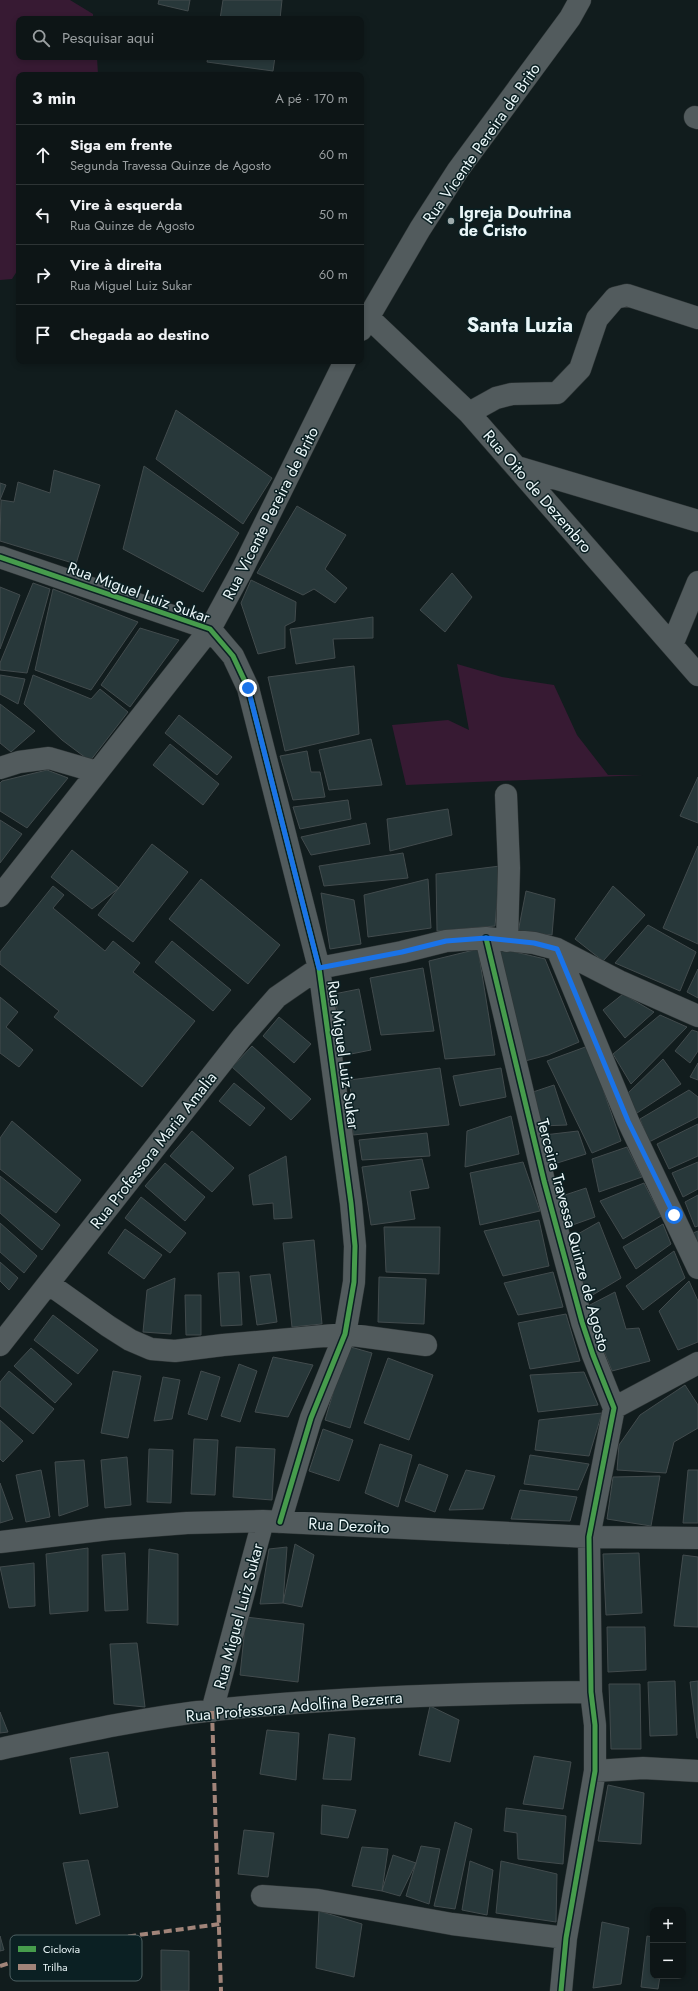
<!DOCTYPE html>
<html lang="pt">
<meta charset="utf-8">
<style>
body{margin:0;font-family:Jost,sans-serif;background:#161e1f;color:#f1f3f6}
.controls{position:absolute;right:12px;bottom:12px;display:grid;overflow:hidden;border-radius:8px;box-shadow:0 2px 6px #0003}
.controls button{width:36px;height:36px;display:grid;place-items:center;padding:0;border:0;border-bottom:1px solid #2d3435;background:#0d1516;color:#f1f3f6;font:20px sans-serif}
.stop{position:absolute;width:12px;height:12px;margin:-9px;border:3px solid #1a73e8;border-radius:50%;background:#fff}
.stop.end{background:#1a73e8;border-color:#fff;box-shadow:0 1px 4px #0008}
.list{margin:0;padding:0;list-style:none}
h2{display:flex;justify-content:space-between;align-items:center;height:52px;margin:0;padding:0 16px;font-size:17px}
h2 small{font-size:13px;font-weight:400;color:#9a9fa1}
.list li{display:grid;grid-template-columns:26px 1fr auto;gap:12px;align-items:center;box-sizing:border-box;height:60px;padding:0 16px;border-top:1px solid #2d3435}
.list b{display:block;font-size:15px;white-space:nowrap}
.list p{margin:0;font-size:13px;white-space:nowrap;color:#9a9fa1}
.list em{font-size:13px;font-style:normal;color:#9a9fa1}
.icon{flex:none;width:22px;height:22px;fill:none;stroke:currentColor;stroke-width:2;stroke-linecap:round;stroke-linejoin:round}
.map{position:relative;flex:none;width:698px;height:1991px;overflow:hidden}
.search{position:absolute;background:#0d1516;box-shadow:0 2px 6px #0003;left:16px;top:16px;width:348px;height:44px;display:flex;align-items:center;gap:10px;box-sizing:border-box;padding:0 14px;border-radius:8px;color:#9a9fa1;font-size:15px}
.panel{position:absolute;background:#0d1516;box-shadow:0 2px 6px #0003;left:16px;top:72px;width:348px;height:292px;border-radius:8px}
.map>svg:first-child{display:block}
</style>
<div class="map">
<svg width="698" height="1991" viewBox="0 0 698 1991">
<rect width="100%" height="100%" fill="#111c1d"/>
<path fill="#371a33" d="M 0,0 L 70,0 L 93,14 L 93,19 L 19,19 L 19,57 L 97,57 L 98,75 L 19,75 L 19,268 L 12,279 L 0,280 Z
M 457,664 L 502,677 L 554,685 L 577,735 L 608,775 L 643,775 L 406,785 L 392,725 L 448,720 L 469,730 Z"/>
<path fill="#28383a" stroke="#424b4d" d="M 159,0 L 190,0 L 188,11 L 158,4 Z
M 223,0 L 282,0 L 280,19 L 220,19 Z
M 208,57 L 275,57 L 273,71 L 207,62 Z
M 176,410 L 272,478 L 243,524 L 156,459 Z
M 144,466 L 239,533 L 203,592 L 123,549 Z
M 54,470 L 100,485 L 76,564 L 0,541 L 1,500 L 14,502 L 18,482 L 50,493 Z
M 0,483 L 6,485 L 0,500 Z
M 297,506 L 346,535 L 325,569 L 347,588 L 335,603 L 314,589 L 303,595 L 257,573 Z
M 452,573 L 472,597 L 445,632 L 420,610 Z
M 251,580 L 296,602 L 295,621 L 285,626 L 285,648 L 258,654 L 241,603 Z
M 33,583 L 50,589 L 27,673 L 0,670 L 0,663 Z
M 0,587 L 20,595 L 0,649 Z
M 53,589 L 138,622 L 91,690 L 35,670 Z
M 373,617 L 373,638 L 333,639 L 335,658 L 296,664 L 290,629 Z
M 140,628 L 179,640 L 130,707 L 101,685 Z
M 354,666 L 359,734 L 285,751 L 268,677 Z
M 0,675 L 25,679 L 18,704 L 0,694 Z
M 33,675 L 91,699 L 100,689 L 128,712 L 90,761 L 62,740 L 24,704 Z
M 0,704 L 35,731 L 11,752 L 0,743 Z
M 179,715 L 232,757 L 217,775 L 165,733 Z
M 371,739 L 382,785 L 329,790 L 319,750 Z
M 170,744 L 219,784 L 203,805 L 153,765 Z
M 307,751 L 311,772 L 320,772 L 325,797 L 293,800 L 280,756 Z
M 47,770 L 68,778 L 27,828 L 0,811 L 0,783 L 2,781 Z
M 698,777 L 698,823 L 680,816 Z
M 348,800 L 351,819 L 300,829 L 293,807 Z
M 448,809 L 452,835 L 390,851 L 387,819 Z
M 0,820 L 22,834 L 0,863 Z
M 366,823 L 370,844 L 311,855 L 301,837 Z
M 152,844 L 188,872 L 133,942 L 98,915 Z
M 698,846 L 698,944 L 663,928 Z
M 72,850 L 119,888 L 92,909 L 51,877 Z
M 403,853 L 408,878 L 324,886 L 319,866 Z
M 500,866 L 495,926 L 437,931 L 436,874 Z
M 201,879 L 280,945 L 248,984 L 169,919 Z
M 428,879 L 431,928 L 368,937 L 364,895 Z
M 53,886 L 64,895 L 53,908 L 105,951 L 113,941 L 140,963 L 133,972 L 195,1021 L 142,1087 L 54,1017 L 59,1011 L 0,964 L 0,952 Z
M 613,886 L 645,915 L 603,961 L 575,939 Z
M 526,891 L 555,899 L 552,935 L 518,932 Z
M 321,893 L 354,900 L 361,944 L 330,949 Z
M 648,925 L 696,952 L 680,991 L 615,963 Z
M 172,941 L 231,990 L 213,1011 L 155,962 Z
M 494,947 L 545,959 L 579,1042 L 548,1055 L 525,1061 Z
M 478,949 L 495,1055 L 445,1059 L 429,961 Z
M 423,968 L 434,1031 L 381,1035 L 370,978 Z
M 698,969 L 698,998 L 687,992 Z
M 359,989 L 371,1050 L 346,1055 L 334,994 Z
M 623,994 L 654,1012 L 625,1038 L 603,1010 Z
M 0,997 L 18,1012 L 6,1027 L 33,1050 L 19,1067 L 0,1053 Z
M 660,1015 L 687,1027 L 631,1084 L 613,1054 Z
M 279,1017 L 311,1044 L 294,1063 L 263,1036 Z
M 692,1030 L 698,1032 L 698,1051 L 690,1063 L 675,1051 Z
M 252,1046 L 311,1099 L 291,1120 L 232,1067 Z
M 588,1046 L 621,1141 L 592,1153 L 547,1061 Z
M 663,1059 L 681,1084 L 637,1113 L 626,1095 Z
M 698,1063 L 698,1080 L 690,1077 Z
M 440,1068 L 449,1125 L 353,1135 L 350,1080 Z
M 501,1068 L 506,1097 L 460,1106 L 453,1076 Z
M 234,1083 L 265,1108 L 250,1126 L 219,1101 Z
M 554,1085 L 567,1125 L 540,1126 L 533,1092 Z
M 689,1090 L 698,1097 L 698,1117 L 649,1142 L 640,1119 Z
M 511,1116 L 519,1154 L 465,1167 L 467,1131 Z
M 12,1121 L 81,1180 L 56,1213 L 0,1169 L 0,1138 Z
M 698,1124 L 698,1156 L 669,1169 L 657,1144 Z
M 192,1131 L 234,1168 L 212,1192 L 170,1156 Z
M 578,1131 L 586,1154 L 554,1164 L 544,1135 Z
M 427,1133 L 430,1156 L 362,1160 L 359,1140 Z
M 627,1147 L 642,1177 L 599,1192 L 592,1159 Z
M 286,1156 L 292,1218 L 274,1219 L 273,1203 L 253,1205 L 249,1175 Z
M 422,1159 L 429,1188 L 410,1191 L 415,1219 L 371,1225 L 362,1167 Z
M 523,1162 L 540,1211 L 480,1225 L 470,1173 Z
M 698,1162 L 698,1189 L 683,1197 L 672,1173 Z
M 165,1163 L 205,1197 L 185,1221 L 145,1186 Z
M 0,1176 L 60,1225 L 42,1250 L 0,1213 Z
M 644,1183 L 661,1216 L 623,1239 L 600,1201 Z
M 586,1188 L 595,1217 L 567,1227 L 559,1197 Z
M 698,1195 L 698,1226 L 695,1227 L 685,1202 Z
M 141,1197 L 186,1233 L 170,1253 L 125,1218 Z
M 539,1220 L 549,1266 L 503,1276 L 484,1231 Z
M 599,1222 L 621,1278 L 586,1299 L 569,1239 Z
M 0,1223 L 37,1256 L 24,1273 L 0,1252 Z
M 663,1224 L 671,1244 L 636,1269 L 623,1247 Z
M 384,1227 L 440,1227 L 439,1274 L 386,1272 Z
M 125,1229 L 162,1255 L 144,1279 L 108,1253 Z
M 698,1231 L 698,1243 L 693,1233 Z
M 314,1240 L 322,1324 L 292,1327 L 283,1243 Z
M 674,1251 L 685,1278 L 643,1310 L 626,1286 Z
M 0,1262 L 18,1278 L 9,1290 L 0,1281 Z
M 239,1272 L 242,1325 L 221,1326 L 218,1273 Z
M 553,1272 L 563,1307 L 518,1315 L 504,1283 Z
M 270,1274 L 277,1322 L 257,1325 L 250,1276 Z
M 379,1277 L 426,1279 L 424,1324 L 378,1322 Z
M 175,1278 L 171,1334 L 143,1332 L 147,1290 Z
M 689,1281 L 698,1301 L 698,1342 L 678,1350 L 659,1311 Z
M 615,1292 L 626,1329 L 639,1328 L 650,1361 L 612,1371 L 586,1307 Z
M 185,1295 L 201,1295 L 201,1335 L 186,1335 Z
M 566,1314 L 580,1361 L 530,1369 L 518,1323 Z
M 53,1315 L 98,1350 L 78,1374 L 34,1340 Z
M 347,1346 L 372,1353 L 350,1428 L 325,1420 Z
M 31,1348 L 72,1384 L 55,1403 L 14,1366 Z
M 273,1357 L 313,1365 L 288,1417 L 255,1412 Z
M 388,1358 L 433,1375 L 409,1440 L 364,1423 Z
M 239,1364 L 257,1371 L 240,1422 L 221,1416 Z
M 9,1371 L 54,1409 L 33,1434 L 0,1406 L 0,1382 Z
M 113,1371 L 141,1376 L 128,1438 L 101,1433 Z
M 201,1371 L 220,1377 L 207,1420 L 188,1414 Z
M 584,1372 L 598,1405 L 538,1412 L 530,1375 Z
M 163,1377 L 180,1380 L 172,1419 L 154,1421 Z
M 685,1385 L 698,1405 L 698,1428 L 674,1442 L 666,1473 L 617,1470 L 619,1445 L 640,1415 Z
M 602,1413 L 589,1456 L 535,1450 L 539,1420 Z
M 0,1420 L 23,1441 L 3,1462 L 0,1459 Z
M 323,1429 L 353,1440 L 339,1481 L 309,1471 Z
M 194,1439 L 218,1440 L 215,1495 L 191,1494 Z
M 380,1444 L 412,1455 L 398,1507 L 365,1493 Z
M 236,1447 L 275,1449 L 272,1500 L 233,1497 Z
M 149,1449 L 173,1450 L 171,1503 L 147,1502 Z
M 530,1455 L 589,1464 L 578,1490 L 524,1484 Z
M 127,1457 L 131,1505 L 105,1508 L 101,1460 Z
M 84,1460 L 88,1506 L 59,1516 L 55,1462 Z
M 419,1464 L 448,1475 L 435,1512 L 405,1501 Z
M 41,1470 L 50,1517 L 26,1522 L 16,1475 Z
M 466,1470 L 495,1476 L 483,1509 L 449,1510 Z
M 688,1470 L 698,1470 L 698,1523 L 683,1523 Z
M 660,1476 L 651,1526 L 607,1519 L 613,1477 Z
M 0,1483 L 13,1519 L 0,1523 Z
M 520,1490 L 577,1497 L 570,1521 L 511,1519 Z
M 295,1544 L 314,1555 L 302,1607 L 283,1603 Z
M 287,1547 L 283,1603 L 260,1604 L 269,1549 Z
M 88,1548 L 88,1611 L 50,1614 L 46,1554 Z
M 149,1549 L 178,1554 L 178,1625 L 147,1623 Z
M 125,1553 L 128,1610 L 105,1611 L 102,1555 Z
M 639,1553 L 642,1613 L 606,1615 L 603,1554 Z
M 683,1555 L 698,1557 L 698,1627 L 674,1626 Z
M 34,1563 L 35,1606 L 9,1608 L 0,1567 Z
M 246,1617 L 304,1624 L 298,1682 L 240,1675 Z
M 607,1627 L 645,1627 L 646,1670 L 608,1672 Z
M 137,1643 L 145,1707 L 114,1704 L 110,1644 Z
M 675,1681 L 677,1735 L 650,1736 L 648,1682 Z
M 698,1681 L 698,1738 L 697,1738 L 690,1682 Z
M 609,1684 L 640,1684 L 641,1749 L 611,1749 Z
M 430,1706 L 459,1720 L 450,1762 L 419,1755 Z
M 0,1712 L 8,1732 L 0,1733 Z
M 267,1730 L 299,1733 L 296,1780 L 260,1774 Z
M 329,1734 L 355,1738 L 351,1780 L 323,1779 Z
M 108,1752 L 118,1807 L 80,1814 L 70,1758 Z
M 534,1756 L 571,1762 L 563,1809 L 523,1804 Z
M 608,1785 L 644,1793 L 641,1844 L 598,1841 Z
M 322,1805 L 356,1810 L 348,1838 L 321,1834 Z
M 506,1808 L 566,1816 L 563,1864 L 518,1859 L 517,1833 L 504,1831 Z
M 455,1822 L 472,1829 L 455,1909 L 434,1906 Z
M 244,1830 L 274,1833 L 268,1877 L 238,1874 Z
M 421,1846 L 440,1849 L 429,1904 L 406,1896 Z
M 362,1847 L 388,1849 L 382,1891 L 352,1886 Z
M 393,1855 L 416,1863 L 400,1896 L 382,1891 Z
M 88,1860 L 100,1915 L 76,1924 L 63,1863 Z
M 470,1861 L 493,1870 L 487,1915 L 462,1910 Z
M 501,1861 L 557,1874 L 556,1922 L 496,1913 Z
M 319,1911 L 362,1924 L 354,1977 L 316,1968 Z
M 602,1922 L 629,1928 L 621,1984 L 593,1988 Z
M 0,1936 L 4,1950 L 0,1951 Z
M 647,1936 L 653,1937 L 653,1976 L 660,1976 L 658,1989 L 641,1987 Z
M 161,1950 L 189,1951 L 189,1991 L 161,1991 Z"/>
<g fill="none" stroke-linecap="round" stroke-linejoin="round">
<defs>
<path id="minor" d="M 695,117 L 698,118
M 368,317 L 469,413 L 698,675
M 361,330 L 420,229 L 458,170 L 570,18 L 580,0
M 469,413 L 496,398 L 512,394 L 557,393 L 580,369 L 597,319 L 615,298 L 627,295 L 698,318
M 517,467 L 698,521
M 0,557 L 210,629 L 233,656 L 248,688 L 319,968 L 351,1203 L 355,1246 L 354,1282 L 345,1334 L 311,1418 L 280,1522
M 672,645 L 698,582
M 0,768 L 19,762 L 49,758 L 97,772
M 506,795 L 509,868 L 507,941
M 0,896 L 210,629 L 242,570 L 345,361
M 486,938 L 544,1181 L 582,1322 L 593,1355 L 614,1408 L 589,1537 L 591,1692 L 595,1725 L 595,1771 L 566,1938 L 561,1991
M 557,949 L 628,1121 L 698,1268
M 49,1284 L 108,1326 L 130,1340 L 151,1349 L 175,1351 L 223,1345 L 345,1334 L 426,1345
M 0,1345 L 242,1037 L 277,997 L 319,968 L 402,952 L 446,941 L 486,938 L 534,943 L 557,949 L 619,981 L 698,1016
M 614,1408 L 698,1363
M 0,1542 L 109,1529 L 187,1523 L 263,1521 L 589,1537 L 698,1538
M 212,1711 L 263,1521
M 0,1749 C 71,1734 142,1718 214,1710 C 339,1697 465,1693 591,1692
M 595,1771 L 643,1768 L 698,1771
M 262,1896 L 318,1900 L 452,1924 L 566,1938"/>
</defs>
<use href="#minor" stroke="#2e3536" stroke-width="23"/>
<use href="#minor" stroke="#525b5d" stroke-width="22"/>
<path stroke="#a18479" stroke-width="4" stroke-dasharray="8 4" stroke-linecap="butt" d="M 212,1711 L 221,1991
M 0,1966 L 65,1945 L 220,1924"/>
<defs>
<path id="cycleway" d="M 0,557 L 210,629 L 233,656 L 248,688 L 319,968 L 351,1203 L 355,1246 L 354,1282 L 345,1334 L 311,1418 L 280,1522
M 486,938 L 544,1181 L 582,1322 L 593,1355 L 614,1408 L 589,1537 L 591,1692 L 595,1725 L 595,1771 L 566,1938 L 561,1991"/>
</defs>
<use href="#cycleway" stroke="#0b2023" stroke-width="8"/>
<use href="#cycleway" stroke="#469c4c" stroke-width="5"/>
</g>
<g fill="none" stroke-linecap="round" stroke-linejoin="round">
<path stroke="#1a73e8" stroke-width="5" d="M 248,688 L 319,968 L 402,952 L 446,941 L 486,938 L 534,943 L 557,949 L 628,1121 L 674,1215"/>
</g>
<circle fill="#9eaaab" stroke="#0b2023" stroke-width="1.5" cx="451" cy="221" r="4"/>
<g text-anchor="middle" stroke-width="3" stroke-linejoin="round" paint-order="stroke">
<g font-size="16" fill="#eaf6f8" stroke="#0b2023">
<text transform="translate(481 143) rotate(-55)" y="6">Rua Vicente Pereira de Brito</text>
<text transform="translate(538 491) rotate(49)" y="6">Rua Oito de Dezembro</text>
<text transform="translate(270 513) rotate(-63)" y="6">Rua Vicente Pereira de Brito</text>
<text transform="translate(139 592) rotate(20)" y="6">Rua Miguel Luiz Sukar</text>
<text transform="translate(344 1055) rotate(82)" y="6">Rua Miguel Luiz Sukar</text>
<text transform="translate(153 1150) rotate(-52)" y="6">Rua Professora Maria Amalia</text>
<text transform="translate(574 1235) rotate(75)" y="6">Terceira Travessa Quinze de Agosto</text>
<text transform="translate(349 1525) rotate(3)" y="6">Rua Dezoito</text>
<text transform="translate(238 1616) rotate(-75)" y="6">Rua Miguel Luiz Sukar</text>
<text transform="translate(294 1706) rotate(-5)" y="6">Rua Professora Adolfina Bezerra</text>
</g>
<g font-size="16" font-weight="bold" fill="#eaf6f8" stroke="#0b2023" text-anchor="start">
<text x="459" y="218">Igreja Doutrina<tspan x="459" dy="18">de Cristo</tspan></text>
</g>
<g font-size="20" font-weight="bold" fill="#eaf6f8" stroke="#0b2023">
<text x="520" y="332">Santa Luzia</text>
</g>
</g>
<rect x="10" y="1935" width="132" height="46" rx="6" fill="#0b2023" stroke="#4e6063" stroke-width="1"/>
<rect x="18" y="1946" width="18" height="6" fill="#469c4c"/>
<rect x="18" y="1964" width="18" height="6" fill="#a18479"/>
<g font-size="11" fill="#eaf6f8">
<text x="43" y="1953">Ciclovia</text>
<text x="43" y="1971">Trilha</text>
</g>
</svg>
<div class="controls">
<button>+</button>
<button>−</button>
</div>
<div class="stop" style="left:674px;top:1215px"></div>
<div class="stop end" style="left:248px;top:688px"></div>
<div class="search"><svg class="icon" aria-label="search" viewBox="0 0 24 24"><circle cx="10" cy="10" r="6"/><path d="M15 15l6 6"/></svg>Pesquisar aqui</div>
<section class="panel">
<h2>3 min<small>A pé · 170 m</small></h2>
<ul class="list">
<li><svg class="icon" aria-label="ahead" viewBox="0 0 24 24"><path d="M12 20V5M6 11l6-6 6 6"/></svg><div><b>Siga em frente</b><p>Segunda Travessa Quinze de Agosto</p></div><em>60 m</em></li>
<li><svg class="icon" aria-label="left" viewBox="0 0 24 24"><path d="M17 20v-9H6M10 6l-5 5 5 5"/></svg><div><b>Vire à esquerda</b><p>Rua Quinze de Agosto</p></div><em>50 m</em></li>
<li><svg class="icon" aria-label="right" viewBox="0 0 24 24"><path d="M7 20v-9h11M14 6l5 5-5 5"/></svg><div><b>Vire à direita</b><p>Rua Miguel Luiz Sukar</p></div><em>60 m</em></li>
<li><svg class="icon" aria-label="arrive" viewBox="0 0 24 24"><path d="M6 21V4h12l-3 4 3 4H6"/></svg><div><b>Chegada ao destino</b></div></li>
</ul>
</section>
</div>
